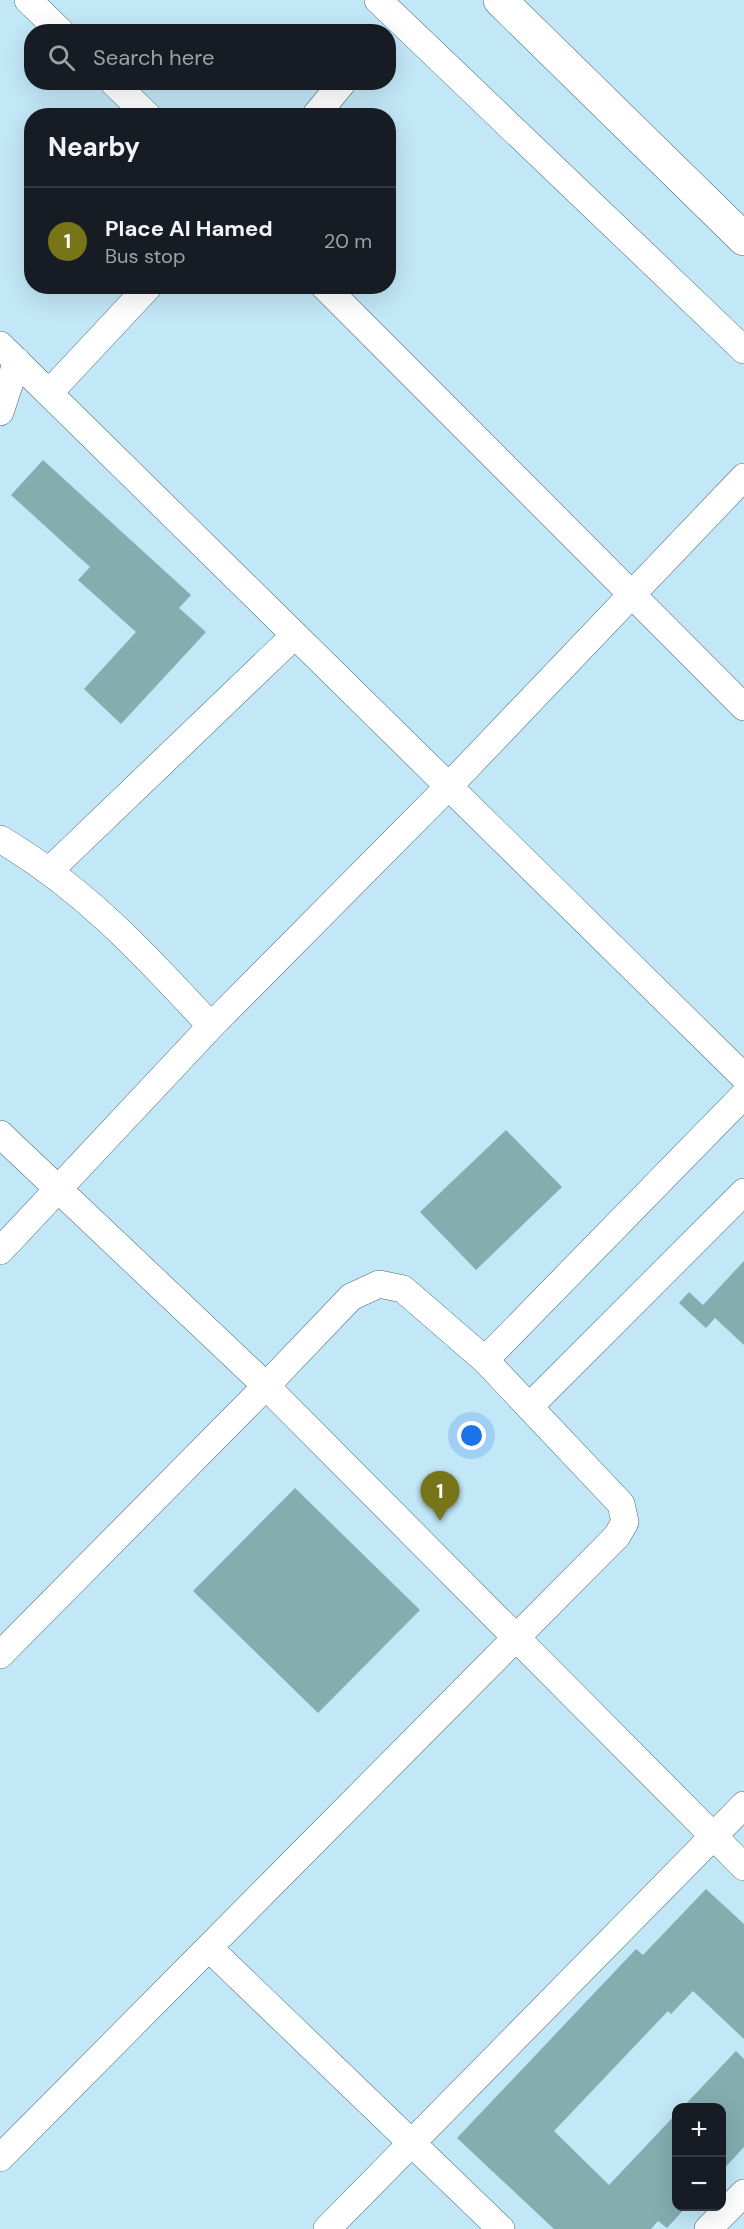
<!DOCTYPE html>
<meta charset="utf-8">
<style>
body{margin:0;font-family:"DM Sans",sans-serif;background:#242831;color:#f1f3f6}
.controls{position:absolute;right:18px;bottom:18px;display:grid;overflow:hidden;border-radius:12px;box-shadow:0 6px 24px #0002}
.controls button{width:54px;height:54px;display:grid;place-items:center;padding:0;border:0;border-bottom:2px solid #363941;background:#171b24;color:#f1f3f6;font:30px sans-serif}
.you{position:absolute;left:472px;top:1436px;width:21px;height:21px;margin:-15px;border:4px solid #fff;border-radius:50%;background:#1a73e8;box-shadow:0 0 0 9px #1a73e833}
.badge{display:grid;place-items:center;width:39px;height:39px;border-radius:50%;background:#787418;color:#fff;font-size:20px;font-weight:700}
.pin{position:absolute;translate:-50% -50px;filter:drop-shadow(0 2px 3px #0008)}
.pin::after{content:'';position:absolute;top:32px;width:21px;height:18px;background:inherit;clip-path:polygon(0 0,100% 0,50% 100%)}
.list{margin:0;padding:0;list-style:none}
h2{display:flex;justify-content:space-between;align-items:center;height:78px;margin:0;padding:0 24px;font-size:26px}
h2 small{font-size:20px;font-weight:400;color:#9ea1a6}
.list li{display:grid;grid-template-columns:39px 1fr auto;gap:18px;align-items:center;box-sizing:border-box;height:108px;padding:0 24px;border-top:2px solid #363941}
.list b{display:block;font-size:22px;white-space:nowrap}
.list p{margin:0;font-size:20px;white-space:nowrap;color:#9ea1a6}
.list em{font-size:20px;font-style:normal;color:#9ea1a6}
.icon{flex:none;width:33px;height:33px;fill:none;stroke:currentColor;stroke-width:2;stroke-linecap:round;stroke-linejoin:round}
.map{position:relative;flex:none;width:744px;height:2229px;overflow:hidden}
.search{position:absolute;background:#171b24;box-shadow:0 6px 24px #0002;left:24px;top:24px;width:372px;height:66px;display:flex;align-items:center;gap:15px;box-sizing:border-box;padding:0 21px;border-radius:24px;color:#9ea1a6;font-size:22px}
.panel{position:absolute;background:#171b24;box-shadow:0 6px 24px #0002;left:24px;top:108px;width:372px;height:186px;border-radius:24px}
.map>svg:first-child{display:block}
</style>
<div class="map">
<svg width="744" height="2229" viewBox="0 0 744 2229">
<rect width="100%" height="100%" fill="#c2e7f7"/>
<path fill="#84adb0" d="M 43,460 L 191,595 L 179,608 L 206,632 L 121,724 L 84,689 L 136,632 L 78,580 L 90,567 L 11,495 Z
M 506,1130 L 562,1187 L 476,1270 L 420,1212 Z
M 744,1261 L 744,1345 L 715,1318 L 706,1328 L 679,1303 L 689,1292 L 703,1305 Z
M 295,1488 L 420,1610 L 318,1713 L 193,1591 Z
M 706,1889 L 744,1924 L 744,2039 L 693,1991 L 671,2014 L 668,2011 L 554,2131 L 609,2185 L 676,2114 L 676,2206 L 687,2206 L 667,2228 L 658,2221 L 651,2229 L 554,2229 L 457,2138 L 636,1949 L 643,1955 Z
M 736,2051 L 744,2059 L 744,2147 L 722,2171 L 722,2108 L 682,2108 Z"/>
<g fill="none" stroke-linecap="round" stroke-linejoin="round">
<defs>
<path id="minor" d="M 28,0 L 61,32
M 378,0 L 744,350
M 113,82 L 148,116
M 315,116 L 343,82
M 324,286 L 744,707
M 0,345 L 744,1077
M 49,393 L 149,286
M 0,412 L 17,361
M 0,839 C 85,889 145,955 211,1026
M 50,870 L 295,635
M 0,1134 L 266,1386 L 744,1867
M 0,1251 L 211,1026 L 449,786 L 744,477
M 485,1360 L 744,1095
M 530,1406 L 744,1192
M 0,1655 L 266,1386 L 351,1297 L 379,1284 L 403,1289 L 485,1360 L 621,1504 L 625,1522 L 617,1536 L 0,2158
M 209,1948 L 501,2229
M 327,2229 L 744,1805
M 708,2229 L 744,2193"/>
<path id="tertiary" d="M 500,0 L 744,239"/>
</defs>
<use href="#minor" stroke="#476977" stroke-width="28"/>
<use href="#tertiary" stroke="#476977" stroke-width="34"/>
<use href="#minor" stroke="#fff" stroke-width="27"/>
<use href="#tertiary" stroke="#fff" stroke-width="33"/>
</g>
</svg>
<div class="controls">
<button>+</button>
<button>−</button>
</div>
<div class="you"></div>
<div class="pin badge" style="left:440px;top:1521px">1</div>
<div class="search"><svg class="icon" aria-label="search" viewBox="0 0 24 24"><circle cx="10" cy="10" r="6"/><path d="M15 15l6 6"/></svg>Search here</div>
<section class="panel">
<h2>Nearby<small></small></h2>
<ul class="list">
<li><span class="badge">1</span><div><b>Place Al Hamed</b><p>Bus stop</p></div><em>20 m</em></li>
</ul>
</section>
</div>
